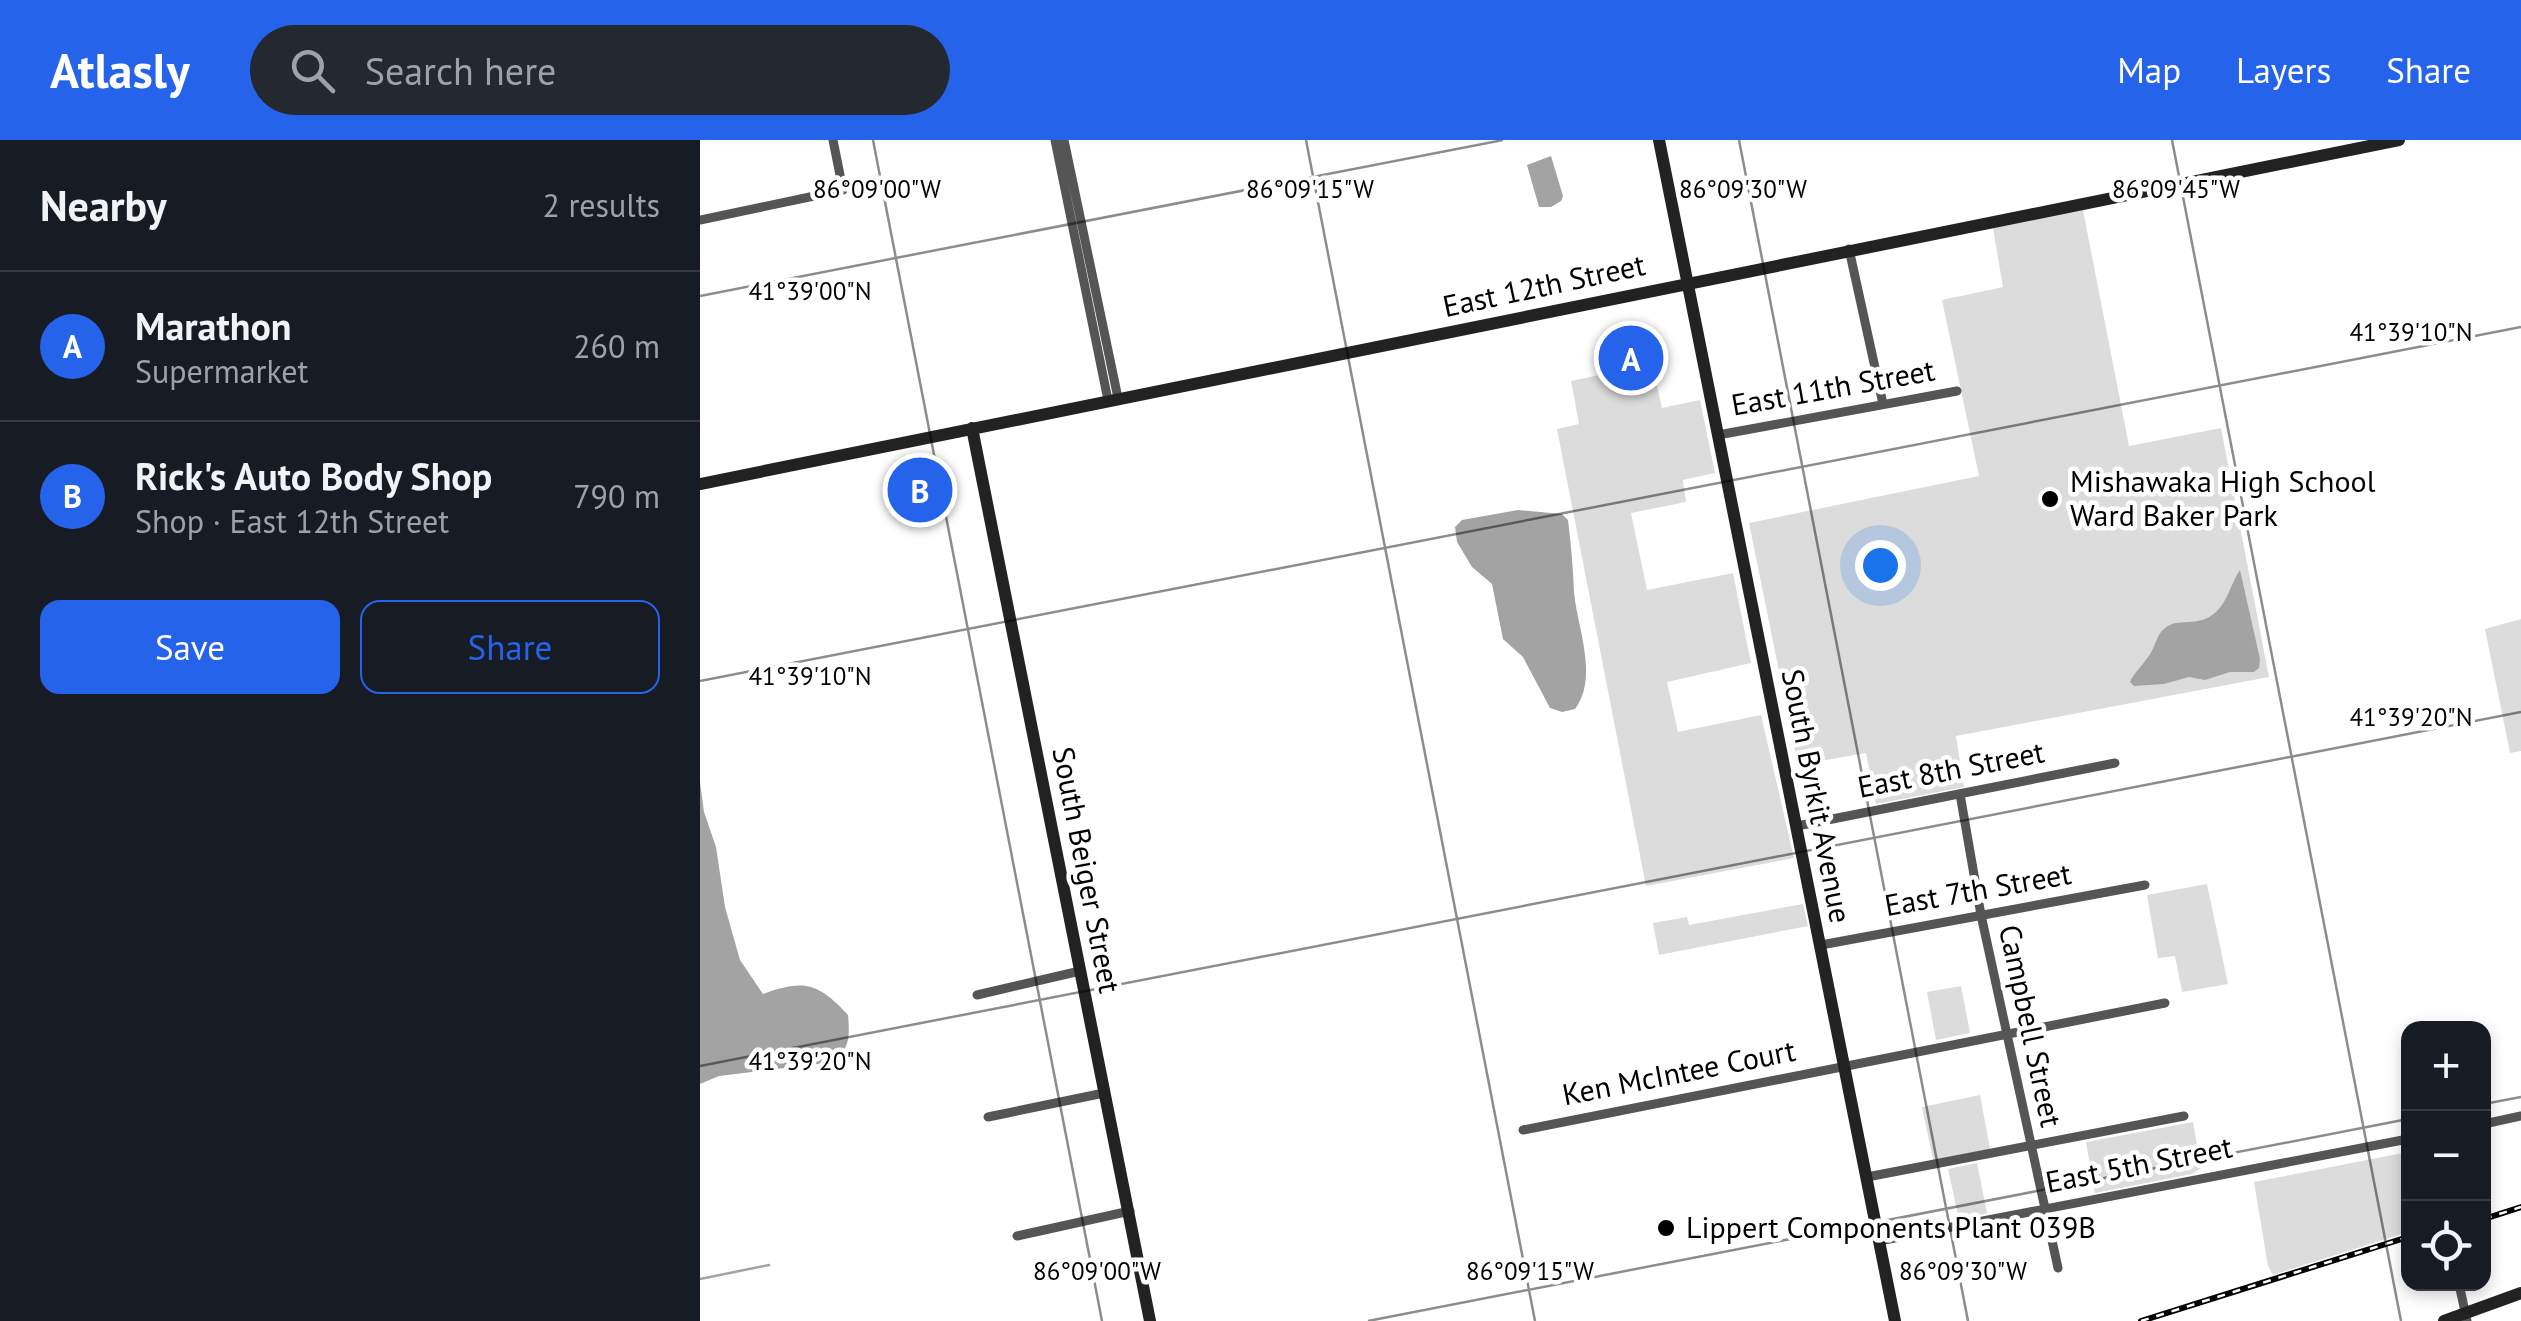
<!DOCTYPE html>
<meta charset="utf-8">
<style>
body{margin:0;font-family:"PT Sans",sans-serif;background:#242831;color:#f1f3f6}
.controls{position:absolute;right:30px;bottom:30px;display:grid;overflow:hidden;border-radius:20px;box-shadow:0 5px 15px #0003}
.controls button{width:90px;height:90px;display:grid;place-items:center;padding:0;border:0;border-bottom:2px solid #363941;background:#171b24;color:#f1f3f6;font:50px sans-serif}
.you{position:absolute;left:1180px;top:425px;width:35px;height:35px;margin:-25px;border:8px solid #fff;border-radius:50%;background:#1a73e8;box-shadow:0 0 0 15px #1a73e833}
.badge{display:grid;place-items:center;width:65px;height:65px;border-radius:50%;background:#2563eb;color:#fff;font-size:32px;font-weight:700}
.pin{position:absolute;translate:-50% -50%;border:5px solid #fff;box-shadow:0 2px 10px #0006}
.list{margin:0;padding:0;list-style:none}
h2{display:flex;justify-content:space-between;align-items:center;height:130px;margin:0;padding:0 40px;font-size:42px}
h2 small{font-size:32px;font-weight:400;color:#9ea1a6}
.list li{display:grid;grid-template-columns:65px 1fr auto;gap:30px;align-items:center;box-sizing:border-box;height:150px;padding:0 40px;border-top:2px solid #363941}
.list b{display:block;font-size:38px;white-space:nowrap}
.list p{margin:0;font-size:32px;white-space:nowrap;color:#9ea1a6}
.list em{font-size:32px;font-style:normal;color:#9ea1a6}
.actions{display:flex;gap:20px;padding:30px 40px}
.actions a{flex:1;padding:22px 0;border:2px solid #2563eb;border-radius:20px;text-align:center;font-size:35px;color:#2563eb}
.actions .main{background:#2563eb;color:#fff}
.icon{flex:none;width:55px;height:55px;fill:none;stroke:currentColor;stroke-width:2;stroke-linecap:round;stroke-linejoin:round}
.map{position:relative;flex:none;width:1821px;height:1181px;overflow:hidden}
header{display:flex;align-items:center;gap:60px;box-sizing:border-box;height:140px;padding:0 50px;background:#2563eb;color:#fff}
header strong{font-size:48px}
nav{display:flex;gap:55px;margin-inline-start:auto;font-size:35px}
.search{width:700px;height:90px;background:#242831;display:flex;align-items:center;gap:25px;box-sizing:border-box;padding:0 35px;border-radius:55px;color:#9ea1a6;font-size:38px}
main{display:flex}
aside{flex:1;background:#171b24}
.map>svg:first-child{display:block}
</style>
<header>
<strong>Atlasly</strong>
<div class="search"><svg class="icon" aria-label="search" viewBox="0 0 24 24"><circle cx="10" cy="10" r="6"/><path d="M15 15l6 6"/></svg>Search here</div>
<nav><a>Map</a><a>Layers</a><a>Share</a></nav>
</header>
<main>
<aside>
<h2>Nearby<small>2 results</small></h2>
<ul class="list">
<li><span class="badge">A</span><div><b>Marathon</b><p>Supermarket</p></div><em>260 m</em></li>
<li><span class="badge">B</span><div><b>Rick's Auto Body Shop</b><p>Shop · East 12th Street</p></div><em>790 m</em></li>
</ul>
<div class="actions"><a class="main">Save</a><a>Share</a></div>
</aside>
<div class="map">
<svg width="1821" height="1181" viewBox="0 0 1821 1181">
<rect width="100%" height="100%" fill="#fff"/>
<path fill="#dcdcdc" d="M 1383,70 L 1429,306 L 1521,288 L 1569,537 L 1256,596 L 1264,647 L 1176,664 L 1166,613 L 1098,625 L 1049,383 L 1279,336 L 1242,160 L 1303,147 L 1293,88 Z
M 952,224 L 962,268 L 1000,260 L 1015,333 L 983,340 L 986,362 L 931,373 L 947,450 L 1033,433 L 1051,523 L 967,542 L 978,592 L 1061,575 L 1094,718 L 946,746 L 857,289 L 879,284 L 871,241 Z
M 1821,479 L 1821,611 L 1810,613 L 1785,489 Z
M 1507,744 L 1528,844 L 1482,852 L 1475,816 L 1458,818 L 1447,755 Z
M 1103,764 L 1108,786 L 959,815 L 953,783 L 987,777 L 989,785 Z
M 1261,846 L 1270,893 L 1236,900 L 1227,852 Z
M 1280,955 L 1290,1009 L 1233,1020 L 1222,967 Z
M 1493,982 L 1501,1028 L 1492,1034 L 1395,1053 L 1386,1002 Z
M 1708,1012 L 1708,1092 L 1573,1135 L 1568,1126 L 1554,1042 Z
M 1277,1023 L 1287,1073 L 1259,1080 L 1248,1029 Z"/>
<path fill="#a3a3a3" d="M 851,16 L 863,56 L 861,61 L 851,67 L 839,67 L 827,25 Z
M 818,370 L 862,374 L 868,380 C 871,404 873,428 874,452 C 877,487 899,537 875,569 L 862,572 L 850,568 L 823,517 L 803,499 L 792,444 L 772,427 L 757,402 L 755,387 L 762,380 Z
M 1540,430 L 1560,519 L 1559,528 L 1554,532 L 1530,532 L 1505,540 L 1489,537 L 1464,544 L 1434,546 L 1430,542 C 1434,533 1442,526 1448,517 C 1455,509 1456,495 1464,489 C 1477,476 1498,489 1516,472 C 1528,461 1531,443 1540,430 Z
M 0,642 L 4,672 L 16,707 L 25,767 L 40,820 L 63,854 C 105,839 118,843 148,875 C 150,899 150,913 126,923 L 19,936 L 0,944 Z"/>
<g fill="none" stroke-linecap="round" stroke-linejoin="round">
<path stroke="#a3a3a3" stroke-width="2.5" d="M 0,1139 L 69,1125"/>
<path stroke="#555" stroke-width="9" d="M 355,0 L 408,260
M 364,0 L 418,258
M 0,80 L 143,50 L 133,0
M 1149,109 L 1183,264
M 1018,295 L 1257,251
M 1260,654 L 1281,775 L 1358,1128
M 1097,686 L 1415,623
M 1121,805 L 1445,745
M 277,855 L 380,831
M 288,977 L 404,953
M 1784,984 L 1821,976
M 823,990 L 1465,863
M 1167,1037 L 1484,976
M 317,1096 L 430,1071
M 1179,1101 L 1708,999
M 1759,1144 L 1767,1181"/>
<path stroke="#222" stroke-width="12" d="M 959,0 L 1195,1181
M 272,288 L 450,1181
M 0,344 L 1699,0
M 1744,1181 L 1821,1153"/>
<defs>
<path id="rail" d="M 1784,1079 L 1821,1067
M 1441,1181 L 1708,1097"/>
</defs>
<use href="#rail" stroke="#000" stroke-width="6"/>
<use href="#rail" stroke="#fff" stroke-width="2.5" stroke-dasharray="8" stroke-linecap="butt"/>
</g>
<path fill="none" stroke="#000" stroke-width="2.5" stroke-opacity="0.45" d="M 173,0 L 402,1181M 606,0 L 835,1181M 1039,0 L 1268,1181M 1472,0 L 1701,1181M 0,156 L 803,0M 0,541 L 1821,187M 0,926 L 1821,572M 1784,964 L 1821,957M 668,1181 L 1708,979"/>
<g fill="#000" stroke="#fff" stroke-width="4">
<circle cx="1350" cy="359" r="10"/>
<circle cx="966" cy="1088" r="10"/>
</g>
<g text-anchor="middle" stroke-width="9" stroke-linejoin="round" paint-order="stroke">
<g font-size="30" fill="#000" stroke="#fff">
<text transform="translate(844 146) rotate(-12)" y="10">East 12th Street</text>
<text transform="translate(1133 248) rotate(-10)" y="10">East 11th Street</text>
<text transform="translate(1251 630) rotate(-11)" y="10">East 8th Street</text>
<text transform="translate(1116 656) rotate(79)" y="10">South Byrkit Avenue</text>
<text transform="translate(386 730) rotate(79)" y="10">South Beiger Street</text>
<text transform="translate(1278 750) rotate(-10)" y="10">East 7th Street</text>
<text transform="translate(1330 886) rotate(78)" y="10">Campbell Street</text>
<text transform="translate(979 933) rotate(-11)" y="10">Ken McIntee Court</text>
<text transform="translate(1439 1025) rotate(-11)" y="10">East 5th Street</text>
</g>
<g font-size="30" fill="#000" stroke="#fff" text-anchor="start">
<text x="1370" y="352">Mishawaka High School<tspan x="1370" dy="34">Ward Baker Park</tspan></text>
<text x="986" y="1098">Lippert Components Plant 039B</text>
</g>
</g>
<g font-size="25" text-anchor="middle" fill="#000" stroke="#fff" stroke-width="9" stroke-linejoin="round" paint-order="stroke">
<text x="177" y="58">86°09'00"W</text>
<text x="610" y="58">86°09'15"W</text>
<text x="1043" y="58">86°09'30"W</text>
<text x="1476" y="58">86°09'45"W</text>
<text x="110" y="160">41°39'00"N</text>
<text x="1711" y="201">41°39'10"N</text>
<text x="110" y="545">41°39'10"N</text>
<text x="1711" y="586">41°39'20"N</text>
<text x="110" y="930">41°39'20"N</text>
<text x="397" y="1140">86°09'00"W</text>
<text x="830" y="1140">86°09'15"W</text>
<text x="1263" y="1140">86°09'30"W</text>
</g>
</svg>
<div class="controls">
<button>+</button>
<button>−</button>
<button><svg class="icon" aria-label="locate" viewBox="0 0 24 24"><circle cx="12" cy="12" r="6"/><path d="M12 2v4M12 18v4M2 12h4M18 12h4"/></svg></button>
</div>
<div class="you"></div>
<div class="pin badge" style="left:931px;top:218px">A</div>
<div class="pin badge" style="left:220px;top:350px">B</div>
</div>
</main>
